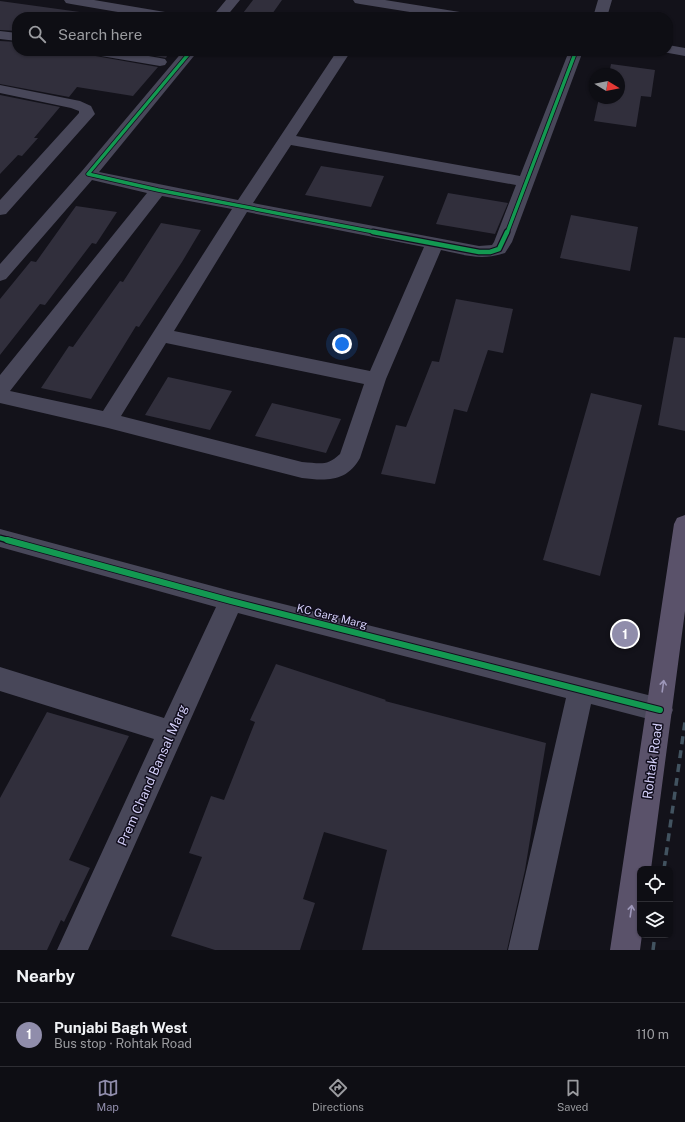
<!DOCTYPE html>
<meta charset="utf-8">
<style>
body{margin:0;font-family:"Public Sans",sans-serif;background:#17171d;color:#f1f3f6}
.controls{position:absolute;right:12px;bottom:12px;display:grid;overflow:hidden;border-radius:8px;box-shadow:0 1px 3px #0004}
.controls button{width:36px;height:36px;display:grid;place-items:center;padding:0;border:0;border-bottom:1px solid #2e2e34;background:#0e0e14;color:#f1f3f6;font:20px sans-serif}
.compass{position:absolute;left:589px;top:68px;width:36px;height:36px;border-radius:50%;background:#0e0e14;box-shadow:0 1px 3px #0004;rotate:100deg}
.you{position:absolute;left:342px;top:344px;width:14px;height:14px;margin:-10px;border:3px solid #fff;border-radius:50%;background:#1a73e8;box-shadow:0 0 0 6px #1a73e833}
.badge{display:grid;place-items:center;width:26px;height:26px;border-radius:50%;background:#908dab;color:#fff;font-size:13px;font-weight:700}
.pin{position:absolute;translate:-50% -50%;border:2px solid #fff;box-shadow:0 1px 4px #0006}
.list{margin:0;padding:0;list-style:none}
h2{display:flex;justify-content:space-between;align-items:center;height:52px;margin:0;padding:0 16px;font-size:17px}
h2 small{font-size:13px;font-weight:400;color:#9b9ca0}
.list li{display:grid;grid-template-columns:26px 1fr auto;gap:12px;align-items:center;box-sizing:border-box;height:64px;padding:0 16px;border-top:1px solid #2e2e34}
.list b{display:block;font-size:15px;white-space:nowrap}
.list p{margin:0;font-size:13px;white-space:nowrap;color:#9b9ca0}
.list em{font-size:13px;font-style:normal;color:#9b9ca0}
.icon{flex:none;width:22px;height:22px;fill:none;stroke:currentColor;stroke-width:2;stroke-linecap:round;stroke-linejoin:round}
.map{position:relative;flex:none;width:685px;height:950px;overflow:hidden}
.search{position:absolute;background:#0e0e14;box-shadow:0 1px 3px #0004;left:12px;right:12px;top:12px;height:44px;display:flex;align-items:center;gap:10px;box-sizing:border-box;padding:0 14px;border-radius:16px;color:#9b9ca0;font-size:15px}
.sheet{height:116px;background:#0e0e14}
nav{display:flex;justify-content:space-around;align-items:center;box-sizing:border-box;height:56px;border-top:1px solid #2e2e34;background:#0e0e14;font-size:11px;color:#9b9ca0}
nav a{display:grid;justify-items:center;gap:2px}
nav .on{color:#908dab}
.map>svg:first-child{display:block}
</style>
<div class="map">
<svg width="685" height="950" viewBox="0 0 685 950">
<rect width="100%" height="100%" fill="#13121a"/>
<path fill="#312f3c" d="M 253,0 L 282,0 L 270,17 L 240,17 Z
M 0,1 L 87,13 L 84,16 L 90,17 L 17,17 L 17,31 L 0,30 Z
M 0,41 L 17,42 L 17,51 L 87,51 L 90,55 L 158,67 L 133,96 L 77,87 L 69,97 L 0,84 Z
M 129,51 L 168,51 L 167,56 L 166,58 Z
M 611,64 L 655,70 L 651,97 L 641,96 L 636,127 L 594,121 L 599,98 L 619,98 L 619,74 L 609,74 Z
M 0,95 L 60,107 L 34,138 L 38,138 L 22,156 L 18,155 L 0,174 Z
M 321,166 L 384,176 L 371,207 L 305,195 Z
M 448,193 L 508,203 L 495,234 L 436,224 Z
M 76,206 L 117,212 L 96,244 L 92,243 L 45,305 L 40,304 L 0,355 L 0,299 L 31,261 L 36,262 Z
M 571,215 L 638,227 L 630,271 L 560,258 Z
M 161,223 L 201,230 L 182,262 L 139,327 L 136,326 L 91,399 L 41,388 L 69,346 L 73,347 L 120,281 L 123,282 Z
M 456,299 L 513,309 L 503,353 L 488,350 L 467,412 L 454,409 L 435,484 L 381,474 L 396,425 L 406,427 L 432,361 L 439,362 Z
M 674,337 L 685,338 L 685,431 L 658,425 Z
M 168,377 L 232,391 L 210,430 L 145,415 Z
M 591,393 L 642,405 L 600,576 L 543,560 Z
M 272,403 L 341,419 L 326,453 L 255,436 Z
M 276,664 L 386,700 L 385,701 L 546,743 L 525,870 L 507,950 L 362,950 L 387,850 L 324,832 L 303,899 L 315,903 L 300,950 L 215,950 L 171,936 L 202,857 L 189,853 L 211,796 L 224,800 L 255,722 L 250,720 Z
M 47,712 L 129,736 L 69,860 L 90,868 L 64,922 L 61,920 L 47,950 L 0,950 L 0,798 Z"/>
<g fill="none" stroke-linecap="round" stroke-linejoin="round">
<path fill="#484759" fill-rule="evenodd" d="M 64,0 L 94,0 L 171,13 L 176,14 L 178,17 L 147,17 L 71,4 L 66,3 Z
M 226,0 L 240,0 L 226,17 L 212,17 Z
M 353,0 L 385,0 L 466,13 L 471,14 L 473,17 L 441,17 L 360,4 L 355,3 Z
M 598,0 L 612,0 L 607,17 L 593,17 Z
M 0,31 L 17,33 L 17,41 L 0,39 Z
M 668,45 L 685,48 L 685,56 L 663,52 L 668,51 Z
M 88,51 L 120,51 L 160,58 L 165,59 L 167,62 L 165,65 L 160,66 L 95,55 L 90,54 Z
M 183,51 L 198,51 L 99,172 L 238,200 L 337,51 L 351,51 L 296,136 L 520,176 L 569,51 L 583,51 L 512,242 L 505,253 C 481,261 465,255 441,250 L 386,379 L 360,458 C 347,482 326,481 302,478 L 108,428 L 0,403 L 0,375 L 147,193 L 92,180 L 6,279 L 0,281 L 0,264 L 82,171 ZM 291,145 L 516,185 L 494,242 L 492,245 L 479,246 L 253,203 ZM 162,196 L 232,209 L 103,411 L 10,391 ZM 247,212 L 424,247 L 370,371 L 174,331 ZM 166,343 L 364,384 L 340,454 C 326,467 320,463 302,462 L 121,416 Z
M 0,85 L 80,101 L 91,106 L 95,114 L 6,214 L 0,215 L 0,200 L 79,113 L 79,111 L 71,108 L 0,93 Z
M 0,529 L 231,591 L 660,698 L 669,701 L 673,710 L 669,719 L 660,722 L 591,704 L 538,950 L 508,950 L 566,698 L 238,613 L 88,950 L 57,950 L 154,739 L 0,691 L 0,667 L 164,718 L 216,607 L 0,547 Z"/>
<path fill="#5a526a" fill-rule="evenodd" d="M 685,515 L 685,611 L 651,869 L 640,869 L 640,935 L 642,935 L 640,950 L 610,950 L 674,524 L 677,518 Z"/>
<path stroke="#425360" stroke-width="3.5" stroke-dasharray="8 6" stroke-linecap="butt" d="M 664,869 L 685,722
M 653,950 L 655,935"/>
<defs>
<path id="cycleway-far2" d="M 191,51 L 88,174 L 158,190 L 379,233
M 507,233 L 576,51"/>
<path id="cycleway-far1" d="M 373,232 L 479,252 L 490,252 L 499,249 L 507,232
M 0,538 L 11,541"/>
<path id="cycleway" d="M 7,540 L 231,601 L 660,710"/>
</defs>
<use href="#cycleway-far2" stroke="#110e1d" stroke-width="5"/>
<use href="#cycleway-far1" stroke="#110e1d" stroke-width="7"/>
<use href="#cycleway" stroke="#110e1d" stroke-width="8"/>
<use href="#cycleway-far2" stroke="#139951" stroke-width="3.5"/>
<use href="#cycleway-far1" stroke="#139951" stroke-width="4.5"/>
<use href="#cycleway" stroke="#139951" stroke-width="6"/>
</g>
<defs><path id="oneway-shaft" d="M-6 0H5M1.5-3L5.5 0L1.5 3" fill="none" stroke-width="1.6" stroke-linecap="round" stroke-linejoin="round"/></defs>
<g stroke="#9d97b9">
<use href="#oneway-shaft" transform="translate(663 686) rotate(-82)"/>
<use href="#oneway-shaft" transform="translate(631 911) rotate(-82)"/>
</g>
<g text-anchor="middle" stroke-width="3" stroke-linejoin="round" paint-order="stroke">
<g font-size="11" fill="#d4cff9" stroke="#110e1d">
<text transform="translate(332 616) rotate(14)" y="4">KC Garg Marg</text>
</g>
<g font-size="13" fill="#d4cff9" stroke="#110e1d">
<text transform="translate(652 761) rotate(-82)" y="5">Rohtak Road</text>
<text transform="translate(152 775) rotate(-66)" y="5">Prem Chand Bansal Marg</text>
</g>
</g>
</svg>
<div class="controls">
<button><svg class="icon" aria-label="locate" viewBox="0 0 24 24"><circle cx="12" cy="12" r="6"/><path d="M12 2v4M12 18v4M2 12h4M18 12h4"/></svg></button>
<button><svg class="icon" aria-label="layers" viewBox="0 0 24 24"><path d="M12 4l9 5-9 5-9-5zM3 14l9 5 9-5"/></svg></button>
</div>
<svg class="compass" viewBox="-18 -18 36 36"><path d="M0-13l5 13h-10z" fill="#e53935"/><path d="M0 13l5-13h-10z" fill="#9b9ca0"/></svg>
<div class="you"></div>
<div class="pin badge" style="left:625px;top:634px">1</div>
<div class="search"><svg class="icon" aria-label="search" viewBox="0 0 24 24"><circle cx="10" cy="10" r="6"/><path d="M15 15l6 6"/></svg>Search here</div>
</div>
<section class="sheet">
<h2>Nearby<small></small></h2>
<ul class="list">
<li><span class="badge">1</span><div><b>Punjabi Bagh West</b><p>Bus stop · Rohtak Road</p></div><em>110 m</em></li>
</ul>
</section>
<nav>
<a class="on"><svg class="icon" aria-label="map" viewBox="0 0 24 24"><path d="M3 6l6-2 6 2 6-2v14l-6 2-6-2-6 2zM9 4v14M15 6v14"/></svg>Map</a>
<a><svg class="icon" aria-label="directions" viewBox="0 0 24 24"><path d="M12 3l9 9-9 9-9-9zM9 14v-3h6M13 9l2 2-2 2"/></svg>Directions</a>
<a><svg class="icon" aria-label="saved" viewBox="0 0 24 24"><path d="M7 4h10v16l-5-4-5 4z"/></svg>Saved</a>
</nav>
